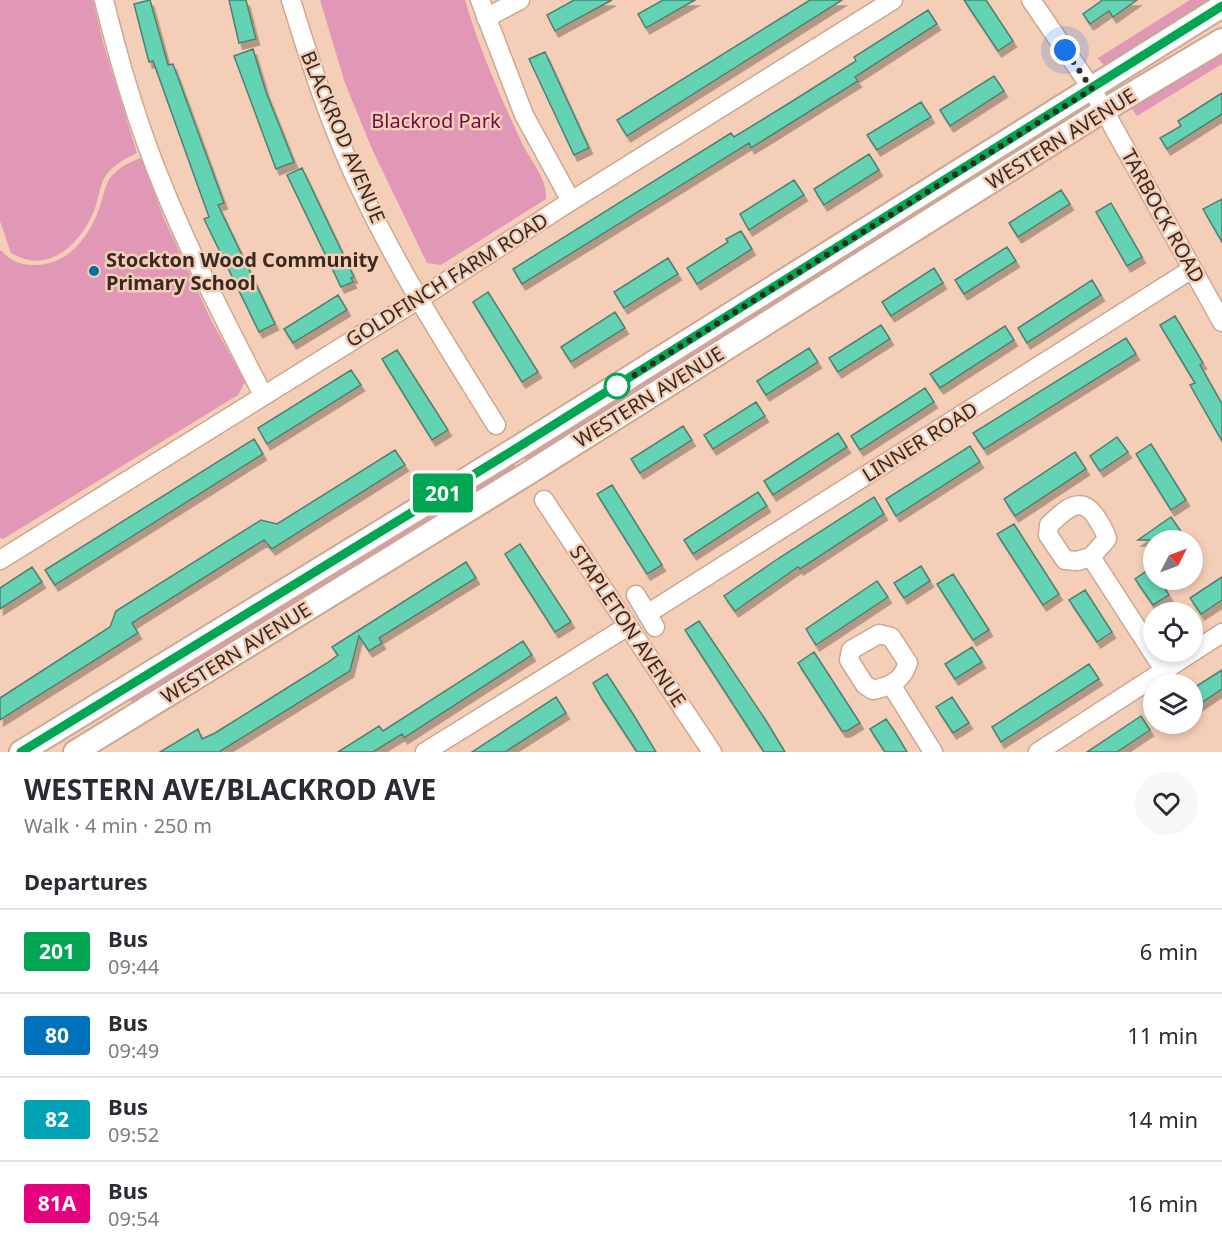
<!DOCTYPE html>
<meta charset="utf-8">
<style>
body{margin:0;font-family:"Noto Sans",sans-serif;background:#f7f7f7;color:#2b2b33;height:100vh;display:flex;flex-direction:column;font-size:22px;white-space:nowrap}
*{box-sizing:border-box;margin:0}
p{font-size:20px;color:#7c7c81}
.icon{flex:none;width:33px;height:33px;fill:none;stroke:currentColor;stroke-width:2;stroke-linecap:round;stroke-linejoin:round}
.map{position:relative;height:752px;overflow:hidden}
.panel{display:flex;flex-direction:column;background:#fff;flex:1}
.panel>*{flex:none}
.badge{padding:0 12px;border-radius:4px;font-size:21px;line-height:39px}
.needle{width:39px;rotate:48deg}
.buttons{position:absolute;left:1143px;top:530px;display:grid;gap:12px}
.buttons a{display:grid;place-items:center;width:60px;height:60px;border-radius:50%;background:#fff;box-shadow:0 3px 9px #0003;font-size:30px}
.you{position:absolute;width:30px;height:30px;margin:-15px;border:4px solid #fff;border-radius:50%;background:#1a73e8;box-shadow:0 0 0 9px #1a73e833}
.map>.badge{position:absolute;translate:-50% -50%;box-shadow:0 0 0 3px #fff}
h2{padding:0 24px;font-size:22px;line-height:54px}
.round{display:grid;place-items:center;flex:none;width:63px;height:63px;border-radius:32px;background:#f7f7f7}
.headline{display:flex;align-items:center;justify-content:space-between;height:102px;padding:0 24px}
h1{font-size:28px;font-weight:700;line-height:45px}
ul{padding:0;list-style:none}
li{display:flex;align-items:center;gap:18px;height:84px;padding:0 24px;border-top:2px solid #e1e1e2}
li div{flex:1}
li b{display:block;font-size:22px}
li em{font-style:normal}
li .badge{min-width:66px;font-weight:700;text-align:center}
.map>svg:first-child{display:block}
</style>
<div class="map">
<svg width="1222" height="752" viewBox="0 0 1222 752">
<defs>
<filter id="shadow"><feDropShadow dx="3.5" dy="6" stdDeviation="0" flood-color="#0004"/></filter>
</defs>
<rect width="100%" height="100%" fill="#f4ceb6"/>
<!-- green -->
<path fill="#e197b6" d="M0,0h93l11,46 33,107c-12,6 -25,12 -32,24 -6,10 -6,21 -10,31 -13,35 -46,68 -84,45l-11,-32z
M320,0h145c14,48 35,96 56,141 8,18 27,38 25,58l-105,66 -14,-2 -55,-114 -27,-66z
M1190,0h23l-108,67 -7,-9z
M1222,50v14l-85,52 -6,-9z
M1019,148l4,6 -496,308 -6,-9z
M141,158l24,63 46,99 34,62 -7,13 -235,144 -3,-1v-287h2c8,10 19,14 32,14 33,1 55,-28 65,-56 4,-11 5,-21 11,-31 8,-10 19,-16 31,-20z
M512,460l5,9 -383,237 -5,-8z"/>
<!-- building -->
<path fill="#63d3b4" stroke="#527f71" stroke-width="1.5" filter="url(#shadow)" d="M150,0l18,65 5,-1 51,139 -6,2 57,119 -16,8 -55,-113 5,-2 -56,-156 -4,1 -15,-58z
M229,0h17l10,39 -17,4z
M574,0h38l-57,31 -8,-16z
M663,0h32l-49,28 -8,-14z
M810,0h32l-215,136 -10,-16z
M964,0h22l27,41 -15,10z
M1101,0h36l-24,17 -4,-6 -19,13 -7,-10 18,-13z
M928,10l9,14 -82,53 3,4 -107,67 -2,-5 -227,141 -9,-15 218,-136 3,4 57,-35 65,-41 -2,-4z
M253,49l13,43 28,70 -18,7 -42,-113z
M545,52l44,96 -15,7 -45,-96z
M994,76l10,15 -54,35 -10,-16z
M1222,93v21l-55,35 -7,-11 21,-12 -3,-5z
M921,102l10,15 -54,33 -10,-15z
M869,154l10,16 -55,35 -10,-16z
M302,168l52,109 -3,1 2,4 -12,5 -54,-112z
M794,180l10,15 -55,35 -9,-16z
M1061,190l9,14 -52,33 -9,-14z
M1222,199v43l-19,-33z
M1111,203l31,54 -15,9 -31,-54z
M741,231l11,18 -55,35 -10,-16 41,-26 -2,-3z
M1007,247l9,14 -52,33 -9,-14z
M668,258l10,16 -54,34 -10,-16z
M934,268l9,15 -52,33 -9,-14z
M1092,280l9,15 -74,48 -9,-15z
M488,292l50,80 -16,10 -49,-80z
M338,295l9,15 -54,33 -9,-14z
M615,312l10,16 -54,34 -10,-15z
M1175,316l28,47 -3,2 22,39v37l-32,-56 5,-2 -35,-58z
M881,325l9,14 -52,33 -9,-14z
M1005,326l9,14 -74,48 -10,-14z
M1126,338l10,16 -152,95 -11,-16z
M809,348l9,14 -52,33 -9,-14z
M397,350l51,80 -16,10 -50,-81z
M351,370l10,15 -94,59 -9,-16z
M925,388l9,14 -74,48 -9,-14z
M756,402l9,14 -52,33 -9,-14z
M683,426l9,14 -52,33 -9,-14z
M838,433l9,14 -74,48 -9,-14z
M1117,437l11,15 -28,19 -10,-15z
M254,439l9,15 -208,131 -10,-15z
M1151,444l35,56 -15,10 -35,-56z
M970,446l10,16 -84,54 -10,-17z
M395,450l10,15 -133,84 -8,-9 -24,15 -108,68 6,10 -138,87v-22l110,-71 6,-16 145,-91 16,4z
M1075,452l11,17 -71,47 -11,-17z
M612,485l50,80 -15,9 -50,-80z
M758,492l9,14 -74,48 -9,-14z
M874,497l10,17 -84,55 -2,-2 -63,44 -11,-15 55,-38z
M1171,517l11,16 -11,7h-33z
M1014,524l45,70 -16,11 -46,-71z
M520,544l51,78 -16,10 -50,-78z
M466,562l10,16 -97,60 3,5 -13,8 -10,-15 -9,35 -13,8 -118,73h-59l38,-23 4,10 13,-6 112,-70 11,-8 -6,-8z
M921,566l9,15 -26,17 -10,-15z
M32,567l10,15 -42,27v-21z
M1151,568l3,11h5l10,16 -16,10 -18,-26z
M953,574l36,56 -16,10 -36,-56z
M1222,577v23l-21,14 -11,-16z
M877,581l11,16 -72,48 -10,-16z
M1085,590l27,42 -15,10 -28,-42z
M699,621l66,98 20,33h-21l-79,-122z
M523,641l9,14 -128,83 -2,-4 -29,18h-35l41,-26 4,5z
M972,647l10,15 -27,17 -10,-15z
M814,652l46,71 -13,8h-5l-44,-68z
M1089,664l10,15 -98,63 -9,-15z
M1222,670v19l-30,20v-20z
M607,674l26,40 23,38h-19l-36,-55 -8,-14z
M556,697l10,16 -61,39h-33z
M952,697l17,26 -16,10 -17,-26z
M1141,716l9,14 -33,22h-30z
M886,719l9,13 12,20h-22l-15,-23z"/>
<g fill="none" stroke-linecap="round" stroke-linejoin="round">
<defs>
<path id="minor" d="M104,0c12,49 26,98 43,145 31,86 74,168 116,250
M291,0c20,65 41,130 71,192 38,81 87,157 134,233
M480,0l44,115 47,86
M1031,0l61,89 130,233
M486,18l34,-18
M544,500l168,252
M1091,557l16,-18c-2,-9 -7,-15 -11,-22 -16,-24 -32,-6 -47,8l-1,10 17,25 12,1 14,-4 73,113
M0,560l419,-261 152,-98 322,-201
M636,595l19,32
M647,614l545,-345
M879,634l12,3 17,26c-6,18 -17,23 -35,27l-8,-5 -16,-25 2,-10z
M892,686l41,66
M425,752l203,-126
M1038,752l184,-119"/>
<path id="tertiary" d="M21,752l491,-301 710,-445
M75,752l452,-278 576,-363 119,-71"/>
</defs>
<!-- minor casing -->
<use href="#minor" stroke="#cca791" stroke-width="21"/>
<!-- tertiary casing -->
<use href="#tertiary" stroke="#cca791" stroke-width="26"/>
<!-- minor -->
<use href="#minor" stroke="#fff" stroke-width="18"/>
<!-- tertiary -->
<use href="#tertiary" stroke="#fff" stroke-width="22"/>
</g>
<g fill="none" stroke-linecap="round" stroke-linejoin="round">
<defs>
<path id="line" d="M21,752l491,-301 710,-445"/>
</defs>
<!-- line casing -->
<use href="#line" stroke="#fff" stroke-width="14"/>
<!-- line -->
<use href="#line" stroke="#00a651" stroke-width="9"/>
<!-- walk -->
<path stroke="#382921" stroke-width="6" stroke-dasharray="0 10.8" d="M617,386l-5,3 480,-300 -27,-39"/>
</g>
<!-- markers -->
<circle fill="#00729c" stroke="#f4ceb6" stroke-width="2" cx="94" cy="271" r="6"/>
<circle fill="#fff" stroke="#00a651" stroke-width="3" cx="617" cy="386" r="12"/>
<g text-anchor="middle" stroke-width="5" stroke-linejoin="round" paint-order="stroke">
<!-- park labels -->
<g font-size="20" fill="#720b46" stroke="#f4ceb6">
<text x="436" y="128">Blackrod Park</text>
</g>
<!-- street labels -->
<g font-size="20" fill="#382921" stroke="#f4ceb6">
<text transform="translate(343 137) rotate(67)" y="7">BLACKROD AVENUE</text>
<text transform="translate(1061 139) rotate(-32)" y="7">WESTERN AVENUE</text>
<text transform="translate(1163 216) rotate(61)" y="7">TARBOCK ROAD</text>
<text transform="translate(447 280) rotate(-32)" y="7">GOLDFINCH FARM ROAD</text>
<text transform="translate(649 397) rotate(-32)" y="7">WESTERN AVENUE</text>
<text transform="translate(920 442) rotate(-32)" y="7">LINNER ROAD</text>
<text transform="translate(628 626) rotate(56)" y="7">STAPLETON AVENUE</text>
<text transform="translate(236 653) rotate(-32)" y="7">WESTERN AVENUE</text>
</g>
<!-- poi labels -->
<g font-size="20" font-weight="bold" fill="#382921" stroke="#f4ceb6" text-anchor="start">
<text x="106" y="267">Stockton Wood Community<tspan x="106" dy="23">Primary School</tspan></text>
</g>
</g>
</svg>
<div class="buttons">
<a><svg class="needle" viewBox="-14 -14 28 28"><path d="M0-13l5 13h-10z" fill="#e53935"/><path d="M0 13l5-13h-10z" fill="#7c7c81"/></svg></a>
<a><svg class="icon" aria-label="locate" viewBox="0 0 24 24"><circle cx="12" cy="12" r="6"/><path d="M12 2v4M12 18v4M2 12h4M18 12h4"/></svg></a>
<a><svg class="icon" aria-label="layers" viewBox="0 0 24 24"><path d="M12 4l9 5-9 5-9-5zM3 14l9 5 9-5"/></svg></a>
</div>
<div class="you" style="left:1065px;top:50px"></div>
<b class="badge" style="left:443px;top:493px;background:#00a651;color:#fff">201</b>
</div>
<section class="panel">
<div class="headline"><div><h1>WESTERN AVE/BLACKROD AVE</h1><p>Walk · 4 min · 250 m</p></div><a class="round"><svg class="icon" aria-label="heart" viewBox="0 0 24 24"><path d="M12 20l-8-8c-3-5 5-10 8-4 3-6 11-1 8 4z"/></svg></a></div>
<h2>Departures</h2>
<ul>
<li><span class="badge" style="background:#00a651;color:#fff">201</span><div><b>Bus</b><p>09:44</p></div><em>6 min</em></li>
<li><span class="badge" style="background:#0072bc;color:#fff">80</span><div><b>Bus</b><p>09:49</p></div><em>11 min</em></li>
<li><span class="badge" style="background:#00a3b4;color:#fff">82</span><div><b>Bus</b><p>09:52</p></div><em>14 min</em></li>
<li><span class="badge" style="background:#e6007e;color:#fff">81A</span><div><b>Bus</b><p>09:54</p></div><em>16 min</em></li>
</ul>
</section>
